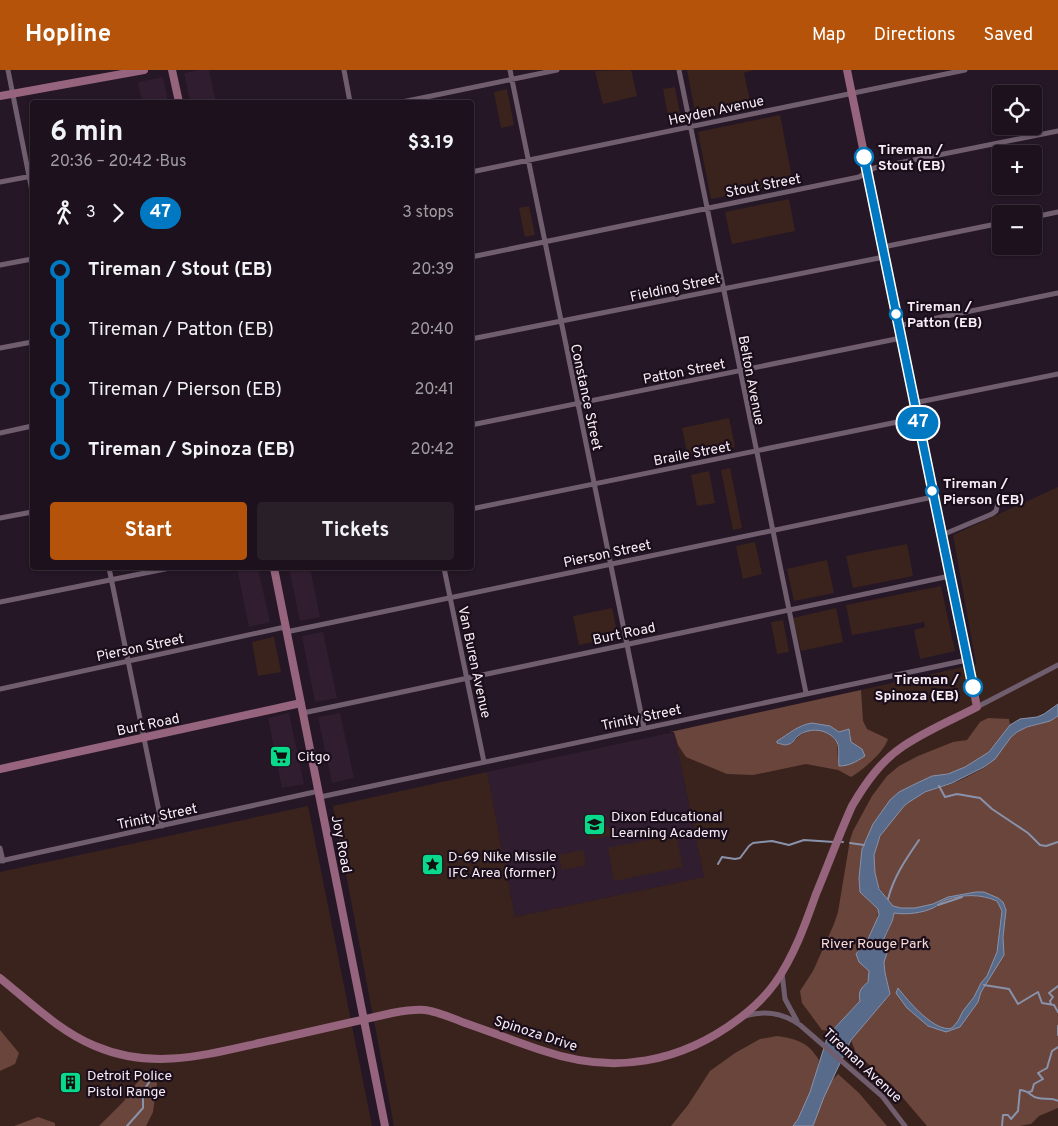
<!DOCTYPE html>
<meta charset="utf-8">
<style>
body{margin:0;font-family:Overpass,sans-serif;background:#291f29;color:#f1f3f6;height:100vh;display:flex;flex-direction:column;font-size:19px;white-space:nowrap}
*{box-sizing:border-box;margin:0}
p{font-size:16px;color:#a09da3}
.icon{flex:none;width:28px;height:28px;fill:none;stroke:currentColor;stroke-width:2;stroke-linecap:round;stroke-linejoin:round}
.map{position:relative;flex:1;overflow:hidden}
.sheet{position:absolute;left:30px;top:30px;width:444px;height:470px;display:flex;flex-direction:column;background:#1c111c;border-radius:5px;box-shadow:0 1px 4px #0004,0 0 0 1px #3a313b}
.sheet>*{flex:none}
.badge{padding:0 10px;border-radius:16px;font-size:18px;line-height:32px}
.tools{position:absolute;left:992px;top:15px;display:grid;gap:10px}
.tools a{display:grid;place-items:center;width:50px;height:50px;border-radius:5px;background:#1c111c;box-shadow:0 1px 4px #0004,0 0 0 1px #3a313b;font-size:25px}
.map>.badge{position:absolute;translate:-50% -50%;box-shadow:0 0 0 2px #fff}
.legs{display:flex;align-items:center;gap:8px;height:55px;padding:0 20px;font-size:16px}
.legs p{margin-inline-start:auto}
.headline{display:flex;align-items:center;justify-content:space-between;height:85px;padding:0 20px}
h1{font-size:28px;font-weight:700;line-height:38px}
.button{display:flex;gap:10px;margin-top:auto;padding:10px 20px}
.button a{flex:1;height:58px;border-radius:5px;background:#b45309;color:#fff;font-size:20px;font-weight:700;line-height:58px;text-align:center}
.button a+a{background:#291f29;color:#f1f3f6}
ul{padding:0 20px;list-style:none}
li{display:flex;align-items:center;gap:18px;height:60px;font-size:19px}
li i{display:grid;place-items:center;width:8px;height:100%;margin:0 6px;background:currentColor}
li i::after{content:'';width:12px;height:12px;margin:-6px;border:4px solid;border-radius:50%;background:#1c111c}
li p{margin-inline-start:auto}
li:first-child i{background:linear-gradient(#0000 50%,currentColor 0)}
li:last-child i{background:linear-gradient(currentColor 50%,#0000 0)}
header{display:flex;align-items:center;gap:30px;box-sizing:border-box;height:70px;padding:0 25px;background:#b45309;color:#fff}
header strong{font-size:24px}
nav{display:flex;gap:28px;margin-inline-start:auto;font-size:18px}
.map>svg:first-child{display:block}
</style>
<header>
<strong>Hopline</strong>
<nav><a>Map</a><a>Directions</a><a>Saved</a></nav>
</header>
<div class="map">
<svg width="1058" height="1056" viewBox="0 0 1058 1056">
<rect width="100%" height="100%" fill="#251725"/>
<!-- built -->
<path fill="#311d30" d="M199,0h10l7,32h-26l-6,-29z
M163,7l5,25h-26l-4,-20z
M237,498h21l12,54 -21,5z
M289,498h21l10,49 -20,4z
M323,562l14,66 -22,4 -13,-66z
M289,643l15,71 -22,4 -14,-70z
M340,643l14,65 -22,5 -14,-66z
M674,662l30,145 -189,40 -28,-145z"/>
<!-- green -->
<path fill="#3a231d" d="M631,0l6,26 -34,8 -8,-33z
M687,0h67l-10,3 7,33 -55,11z
M675,17l6,32 -12,2 -6,-32z
M507,19l7,36 -13,3 -7,-36z
M780,45l13,68 -82,16 -13,-67z
M789,129l6,32 -63,13 -7,-32z
M529,136l6,29 -10,2 -6,-29z
M729,348l6,29 -47,10 -6,-29z
M730,398l12,60 -9,2 -12,-60z
M709,401l6,32 -18,3 -6,-31z
M1058,417v639h-664l-61,-320 154,-34 28,145 189,-40 -30,-145 302,-68 -23,-129z
M755,472l7,32 -19,5 -7,-33z
M907,474l6,32 -60,12 -7,-32z
M827,490l7,33 -40,8 -7,-32z
M941,516l14,65 -35,8 -6,-29 11,-3 -1,-5 -72,13 -6,-30z
M612,538l6,29 -39,8 -6,-29z
M836,538l7,34 -42,9 -8,-33z
M783,550l6,32 -12,2 -6,-32z
M274,567l7,35 -23,4 -6,-34z
M308,736l64,320h-372v-254z
M608,756l1,2h3l1,7 -23,5 -2,-10z
M676,764l7,33 -69,14 -6,-33z
M583,780l3,15 -24,5 -3,-15z"/>
<!-- forest -->
<path fill="#6a453b" fill-rule="evenodd" d="M861,620l2,31 4,8 21,10c-4,13 -25,31 -37,38l-13,-7 -32,-6 -53,11 -26,-1 -41,-17 -8,-12 -4,-13h-4zM811,653l19,3 9,6 12,3 -1,7 12,7 -24,11 -1,-18c-3,-3 -6,-7 -9,-9 -13,-9 -28,0 -36,11l-15,-3c12,-7 21,-16 34,-18z
M1058,646v392l-19,8 -8,8 -11,2h-93l-35,-41 -36,-32 -5,-13 39,-46 -5,-21 -1,-11 4,-12 -4,-11c2,-6 6,-11 8,-17 6,-14 -6,-23 -12,-33 -6,-9 -7,-24 -6,-34 2,-11 6,-19 12,-27 5,-7 11,-15 17,-21 13,-13 31,-18 48,-23 11,-4 21,-10 31,-15 15,-9 20,-26 34,-36 13,-9 28,-8 42,-17z
M988,648l21,1 1,6 -21,27 -24,15 -17,7 -16,2 -17,8 -16,8 -9,8 -17,24 -11,25 -3,29 1,14 18,17c1,16 -10,30 -21,42l8,16 4,4c1,9 -2,12 -8,18l-1,12 -29,30 -9,-1 -20,-27 -2,-12 13,-20 21,-47 4,-12 12,-72 3,-9 19,-35 15,-20 12,-10 19,-10 35,-14 14,-2 13,-18z
M0,960l19,23 -4,11 -15,7z
M777,966c20,3 31,6 42,24 -4,22 -12,47 -26,66h-122l17,-21 22,-34 25,-18 25,-14z
M838,1004l21,19 28,33h-74c6,-17 11,-39 25,-52z
M142,1008h14l1,5 -4,29 -7,14h-47l25,-25 11,-16z
M38,1047l17,6v3h-41z"/>
<!-- water -->
<path fill="#596b8a" stroke="#8992ab" d="M1058,634v12l-8,5 -23,6 -10,5 -6,5 -16,22 -11,8 -32,16 -27,9 -16,10 -5,4 -24,30 -6,19 1,18 4,16 14,17 8,2h14l18,-4 15,-7 28,-5h8l14,6 5,4 3,8 -3,27 1,18 -23,37 -3,10 -18,25 -14,5 -18,-6 -21,-18 -11,-15 2,-5c10,13 37,45 54,40l6,-7 5,-10 11,-14 7,-14 6,-7 10,-24 5,-41 -5,-10c-16,-7 -34,-7 -51,-1 -5,1 -8,6 -13,8 -11,5 -26,7 -39,5 -1,10 -7,17 -10,26l4,11 -4,12 1,11 5,21 -39,46 -27,57 -11,29h-20l5,-7 12,-27 18,-57 32,-34c-2,-10 1,-13 8,-19l1,-11 -10,-9 -3,-8 12,-15 11,-24 -1,-6 -18,-17 -1,-14 3,-29 11,-25 17,-24 9,-8 16,-8 17,-8 16,-2 17,-7 24,-15 21,-27 10,-6 17,-2 7,-3z
M812,653l18,3 9,6 10,-3 2,13 11,7 3,7c-9,6 -16,10 -26,10 -1,-7 1,-18 -2,-24 -9,-14 -28,-15 -39,-6 -4,3 -4,7 -9,8 -4,2 -7,0 -12,-1v-2c12,-7 21,-16 35,-18z"/>
<g fill="none" stroke-linecap="round" stroke-linejoin="round">
<!-- stream -->
<path stroke="#8992ab" stroke-width="2" d="M939,716l6,11 12,-3 23,4 12,11 36,24 12,12 6,1 12,-4
M842,772h1
M850,773l14,2
M718,794l4,-7 13,2 5,-1 9,-12 4,-3 19,-2 17,4 15,-5 30,2
M888,829c6,-23 18,-40 31,-59
M938,835l24,-8
M984,915l25,4 9,15 20,-12 4,11 12,2 4,7
M1051,934l-1,-3 3,-4 -4,-4 9,-7
M1058,956v9
M1029,1022l3,-1 2,-7 9,-5 -5,-6 9,-5 5,-17 6,-4
M127,1056l16,-18v-17l7,-10
M1002,1056l1,-11h5l3,4 7,-8 2,-21c11,1 10,7 18,8 7,2 13,-1 20,3"/>
<!-- street -->
<path stroke="#705e6f" stroke-width="5" d="M8,0l24,121
M344,0l6,32
M510,0l134,658
M679,0l127,623
M402,32l155,-32
M471,102l494,-102
M0,112l32,-6
M1034,147l24,-5
M883,177l118,-24
M471,187l388,-80 15,-9 184,-37
M0,195l32,-6
M898,256l160,-33
M471,269l413,-82
M0,278l32,-6
M914,333l144,-29
M471,355l430,-87
M0,363l32,-7
M471,439l446,-91
M0,448l32,-6
M942,465l50,-21 4,-3 3,-12
M109,498l53,258
M444,498l40,194
M0,532l170,-34
M286,562l647,-135
M0,619l285,-62
M977,637l81,-42
M303,643l647,-137
M320,727l647,-137
M0,778l3,13
M0,791l319,-70
M782,903l3,26 12,22
M745,946c20,-6 38,-3 55,9l82,71 23,30"/>
<!-- secondary -->
<path stroke="#96647c" stroke-width="8" d="M172,0l7,32
M0,26l144,-26
M274,498l111,558
M0,699l301,-66
M0,908c30,24 59,53 95,68 61,26 117,7 178,-6 40,-9 79,-18 119,-27 11,-2 22,-4 33,-3 14,2 27,8 40,13 26,9 52,19 79,28 70,24 137,12 196,-33 13,-10 25,-21 35,-35 19,-27 30,-58 41,-89 12,-29 23,-59 36,-88 13,-22 28,-44 50,-59 23,-16 50,-27 75,-40l-130,-637"/>
</g>
<g fill="none" stroke-linecap="round" stroke-linejoin="round">
<defs>
<path id="line-1" d="M864,87l109,530"/>
</defs>
<!-- line-1 casing -->
<use href="#line-1" stroke="#fff" stroke-width="11"/>
<!-- line-1 -->
<use href="#line-1" stroke="#0079c2" stroke-width="8"/>
</g>
<!-- icons -->
<defs>
<symbol id="supermarket-square" viewBox="-11 -11 22 22"><rect x="-9" y="-9" width="18" height="18" rx="4" fill="#09d98b" stroke="#1b0e1b"/><path d="M-6-5.5h2.5l.6 2H6L4.5 2H-2.5L-4.4-4H-6ZM-1.5 3.2a1.3 1.3 0 1 0 .1 0ZM3 3.2a1.3 1.3 0 1 0 .1 0Z" fill="#111"/></symbol>
<symbol id="school-square" viewBox="-11 -11 22 22"><rect x="-9" y="-9" width="18" height="18" rx="4" fill="#09d98b" stroke="#1b0e1b"/><path d="M0-5L7-2L0 1L-7-2ZM-4 1L0 2.5L4 1V4Q0 6-4 4Z" fill="#111"/></symbol>
<symbol id="sight-square" viewBox="-11 -11 22 22"><rect x="-9" y="-9" width="18" height="18" rx="4" fill="#09d98b" stroke="#1b0e1b"/><path d="M0-6L1.8-2.2L6-1.7L2.9 1.2L3.7 5.4L0 3.3L-3.7 5.4L-2.9 1.2L-6-1.7L-1.8-2.2Z" fill="#111"/></symbol>
<symbol id="building-square" viewBox="-11 -11 22 22"><rect x="-9" y="-9" width="18" height="18" rx="4" fill="#09d98b" stroke="#1b0e1b"/><path d="M-4-6H4V6H1V3H-1V6H-4ZM-2.5-4.3h1.7v1.8h-1.7ZM.8-4.3h1.7v1.8H.8ZM-2.5-1h1.7V.8h-1.7ZM.8-1h1.7V.8H.8Z" fill="#111"/></symbol>
</defs>
<g fill-rule="evenodd">
<use href="#supermarket-square" x="268" y="674" width="25" height="25"/>
<use href="#school-square" x="582" y="742" width="25" height="25"/>
<use href="#sight-square" x="420" y="782" width="25" height="25"/>
<use href="#building-square" x="58" y="1000" width="25" height="25"/>
</g>
<!-- markers -->
<g fill="#fff" stroke="#0079c2" stroke-width="2.5">
<circle cx="864" cy="87" r="9"/>
<circle cx="896" cy="244" r="6"/>
<circle cx="932" cy="421" r="6"/>
<circle cx="973" cy="617" r="9"/>
</g>
<g text-anchor="middle" stroke-width="4.5" stroke-linejoin="round" paint-order="stroke">
<!-- street labels -->
<g font-size="14" fill="#f8edf7" stroke="#1b0e1b">
<text transform="translate(716 40) rotate(-12)" y="5">Heyden Avenue</text>
<text transform="translate(763 115) rotate(-11)" y="5">Stout Street</text>
<text transform="translate(675 217) rotate(-12)" y="5">Fielding Street</text>
<text transform="translate(684 301) rotate(-11)" y="5">Patton Street</text>
<text transform="translate(752 310) rotate(79)" y="5">Belton Avenue</text>
<text transform="translate(587 327) rotate(78)" y="5">Constance Street</text>
<text transform="translate(692 383) rotate(-11)" y="5">Braile Street</text>
<text transform="translate(607 483) rotate(-12)" y="5">Pierson Street</text>
<text transform="translate(624 563) rotate(-12)" y="5">Burt Road</text>
<text transform="translate(140 577) rotate(-12)" y="5">Pierson Street</text>
<text transform="translate(475 592) rotate(78)" y="5">Van Buren Avenue</text>
<text transform="translate(641 647) rotate(-12)" y="5">Trinity Street</text>
<text transform="translate(148 654) rotate(-12)" y="5">Burt Road</text>
<text transform="translate(157 746) rotate(-12)" y="5">Trinity Street</text>
<text transform="translate(342 774) rotate(79)" y="5">Joy Road</text>
<text transform="translate(536 963) rotate(18)" y="5">Spinoza Drive</text>
<text transform="translate(863 995) rotate(43)" y="5">Tireman Avenue</text>
</g>
<!-- stop labels -->
<g font-size="14" font-weight="bold" fill="#f8edf7" stroke="#1b0e1b" text-anchor="start">
<text x="878" y="84">Tireman /<tspan x="878" dy="16">Stout (EB)</tspan></text>
<text x="907" y="241">Tireman /<tspan x="907" dy="16">Patton (EB)</tspan></text>
<text x="943" y="418">Tireman /<tspan x="943" dy="16">Pierson (EB)</tspan></text>
<text x="959" y="614" text-anchor="end">Tireman /<tspan x="959" dy="16">Spinoza (EB)</tspan></text>
</g>
<!-- poi labels -->
<g font-size="14" fill="#f8edf7" stroke="#1b0e1b" text-anchor="start">
<text x="297" y="691">Citgo</text>
<text x="611" y="751">Dixon Educational<tspan x="611" dy="16">Learning Academy</tspan></text>
<text x="448" y="791">D-69 Nike Missile<tspan x="448" dy="16">IFC Area (former)</tspan></text>
<text x="87" y="1010">Detroit Police<tspan x="87" dy="16">Pistol Range</tspan></text>
</g>
<!-- park labels -->
<g font-size="14" fill="#f8dbd4" stroke="#1b0e1b">
<text x="875" y="878">River Rouge Park</text>
</g>
</g>
</svg>
<div class="tools">
<a><svg class="icon" aria-label="locate" viewBox="0 0 24 24"><circle cx="12" cy="12" r="6"/><path d="M12 2v4M12 18v4M2 12h4M18 12h4"/></svg></a>
<a>+</a>
<a>−</a>
</div>
<b class="badge" style="left:918px;top:353px;background:#0079c2;color:#fff">47</b>
<section class="sheet">
<div class="headline"><div><h1>6 min</h1><p>20:36 – 20:42 · Bus</p></div><b>$3.19</b></div>
<div class="legs"><svg class="icon" aria-label="walk" viewBox="0 0 24 24"><circle cx="13" cy="4" r="2"/><path d="M13 8l-2 6 4 7M11 14l-3 7M7 12l3-4h3l4 4"/></svg>3<svg class="icon" aria-label="forward" viewBox="0 0 24 24"><path d="M9 5l7 7-7 7"/></svg><b class="badge" style="background:#0079c2;color:#fff">47</b><p>3 stops</p></div>
<ul>
<li><i style="color:#0079c2"></i><b>Tireman / Stout (EB)</b><p>20:39</p></li>
<li><i style="color:#0079c2"></i><span>Tireman / Patton (EB)</span><p>20:40</p></li>
<li><i style="color:#0079c2"></i><span>Tireman / Pierson (EB)</span><p>20:41</p></li>
<li><i style="color:#0079c2"></i><b>Tireman / Spinoza (EB)</b><p>20:42</p></li>
</ul>
<div class="button"><a>Start</a><a>Tickets</a></div>
</section>
</div>
